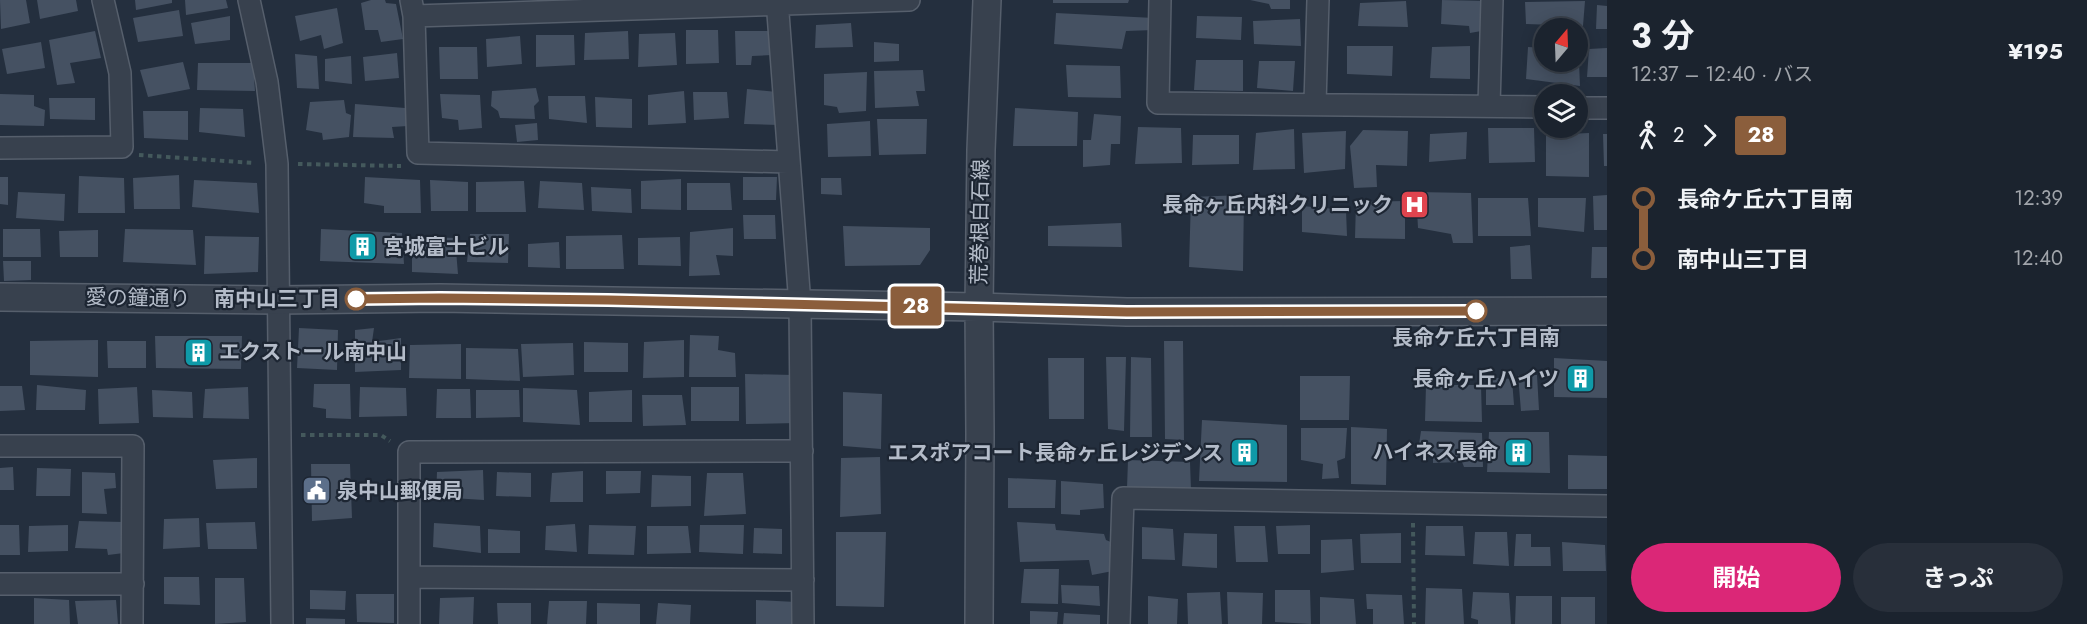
<!DOCTYPE html>
<html lang="ja">
<meta charset="utf-8">
<style>
body{margin:0;font-family:Jost,"Noto Sans JP",sans-serif;background:#282f3a;color:#f1f3f6;height:100vh;display:flex;flex-direction:column;font-size:22px;white-space:nowrap}
*{box-sizing:border-box;margin:0}
p{font-size:20px;color:#a0a4aa}
.icon{flex:none;width:33px;height:33px;fill:none;stroke:currentColor;stroke-width:2;stroke-linecap:round;stroke-linejoin:round}
.map{position:relative;flex:1;overflow:hidden}
.side{display:flex;flex-direction:column;background:#1b232e;width:480px}
.side>*{flex:none}
.badge{padding:0 12px;border-radius:4px;font-size:21px;line-height:39px}
.needle{width:39px;rotate:19deg}
.buttons{position:absolute;left:1534px;top:18px;display:grid;gap:12px}
.buttons a{display:grid;place-items:center;width:54px;height:54px;border-radius:50%;background:#1b232e;box-shadow:0 3px 15px #0003,0 0 0 2px #39404a;font-size:30px}
.map>.badge{position:absolute;translate:-50% -50%;box-shadow:0 0 0 3px #fff}
.legs{display:flex;align-items:center;gap:9px;height:66px;padding:0 24px;font-size:20px}
.legs p{margin-inline-start:auto}
.summary{display:flex;align-items:center;justify-content:space-between;height:102px;padding:0 24px}
h1{font-size:33px;font-weight:700;line-height:45px}
.action{display:flex;gap:12px;margin-top:auto;padding:12px 24px}
.action a{flex:1;height:69px;border-radius:36px;background:#db2777;color:#fff;font-size:24px;font-weight:700;line-height:69px;text-align:center}
.action a+a{background:#282f3a;color:#f1f3f6}
ul{padding:0 24px;list-style:none}
li{display:flex;align-items:center;gap:21px;height:60px;font-size:22px}
li i{display:grid;place-items:center;width:9px;height:100%;margin:0 8px;background:currentColor}
li i::after{content:'';width:15px;height:15px;margin:-8px;border:4px solid;border-radius:50%;background:#1b232e}
li p{margin-inline-start:auto}
li:first-child i{background:linear-gradient(#0000 50%,currentColor 0)}
li:last-child i{background:linear-gradient(currentColor 50%,#0000 0)}
main{display:flex;flex:1;min-height:0}
.map>svg:first-child{display:block}
</style>
<main>
<div class="map">
<svg width="1607" height="624" viewBox="0 0 1607 624">
<rect width="100%" height="100%" fill="#242f3e"/>
<!-- building -->
<path fill="#455162" d="M0,0h26l4,23 -29,6z
M37,0h39l2,11 -38,8z
M135,0h37v3l-36,7z
M185,0h41l2,8 -42,7z
M371,0h14l1,3 10,1 7,35 -22,3 -3,-12h-13l-4,-27z
M1053,0h76l-1,3h-75z
M1250,0h40v9h-19l-2,-5z
M1442,0l46,1 -1,29 -17,3 -1,-7 -28,-2z
M1406,1l2,26 -50,-1 2,-23z
M1585,1l-2,25 -57,-2 -1,-22z
M1597,5l10,1v23h-11z
M337,8l6,35 -19,6 -3,-14 -21,6 -5,-25z
M179,10l4,26 -45,6 -5,-24z
M1056,13l98,5v12l-28,1 -4,18 -68,-5z
M230,16v24l-35,4 -4,-21z
M1197,16l45,1 -1,23 -45,-2z
M1300,19l1,27 -47,-2 -1,-23z
M851,23l2,24 -38,1 1,-23z
M686,30h32l1,33 -33,1z
M95,31l6,27 -31,5 5,20 -18,2 -8,-45z
M628,31l1,28 -45,1 1,-27z
M735,31h38l-1,24 -20,1 -1,9h-15z
M675,33l2,32 -39,2 1,-33z
M536,35h38l1,30 -39,2z
M520,36l2,28 -35,3 -1,-28z
M41,42l4,26 -38,6 -5,-25z
M874,42l25,2v17l-25,1z
M1347,46h46l-1,30 -45,-2z
M1470,46v33l-40,-1 2,-31z
M439,47h38l1,32h-38z
M1528,47l17,1v14h34l1,24 -54,-7z
M1607,48v29h-20l2,-28z
M397,53l2,25 -34,3 -2,-24z
M295,54l22,2 2,33 -22,-1z
M351,56l1,28 -27,-3v-22z
M1196,60h47v31l-49,-1z
M1259,61h36l-2,30 -36,-3z
M183,62l7,27 -42,8 -8,-27z
M198,63h55l2,28 -58,-1z
M1066,65l54,1 1,32 -53,-1z
M923,70l2,21h-9l3,15 -44,2 -1,-37z
M867,72l-1,39 -27,2 -2,-6 -13,-2v-31z
M536,88l3,13 -5,5 1,13 -35,-1 -2,-7 -7,-5 1,-15z
M747,89l30,3 2,33 -35,-1z
M684,91l2,32 -38,2v-30z
M693,92h34l2,26 -35,2z
M0,94l34,1v11l11,4 -1,16 -44,-1z
M440,94l40,1 2,33 -23,2 -1,-10 -16,-2z
M548,96h37l2,27 -38,-4z
M595,97l37,2v29l-36,-1z
M49,98h46v22l-45,-1z
M344,100l2,13 5,2 -2,22 -26,3 -1,-7 -16,-3 4,-28z
M355,104l50,4 3,18 -16,1 2,11 -41,-1z
M200,108l43,1 2,28 -46,-5z
M1015,108l63,4 -1,34h-64z
M143,111h45v29l-44,-2z
M1094,114l27,2 -1,28h-9l-1,21 -27,2v-27h8z
M877,119h50l-1,35 -47,1z
M870,121l1,35 -43,1 -1,-33z
M537,123l1,17 -21,2 -2,-17z
M1138,127l43,1 1,35 -47,1z
M1488,128h46l1,34 -46,1z
M1294,129l1,40 -42,1 3,-37z
M1363,130l45,1 -1,35 -31,-1 1,22 -23,1 -4,-42z
M1346,131l-1,38 -41,4 -2,-40z
M1467,132l-1,27 -37,3 1,-28z
M1589,133v44l-43,-1v-41z
M1603,134h4v32h-3z
M1193,135h46v29l-47,1z
M179,175l1,34h-46l-1,-31z
M79,176l45,2 1,35h-47z
M0,177h8v28l-8,-1z
M365,177l55,3 1,33h-37v-7l-20,-3z
M743,177h34l-1,23h-33z
M821,178h20l1,17 -21,-1z
M681,179v31l-40,-1v-28z
M194,180l63,3 2,30 -67,-6z
M430,180l38,2v29h-37z
M524,181l2,31h-50v-30z
M540,181l42,2 2,27 -46,-2z
M687,183h43l2,27h-45z
M591,187l40,2 1,24 -40,-2z
M18,192l47,2 -1,27 -48,-3z
M1416,192l55,1 2,50h-20l-2,-9 -33,-6z
M1244,195l-1,76 -54,-4 2,-70z
M1607,195v35h-13l-1,-34z
M1478,198h50l3,38h-53z
M1538,198h48l-2,34 -46,-5z
M1405,201v38l-50,-1 1,-36z
M1302,206l44,4 1,26 -45,-4z
M743,215h32l1,24h-32z
M1121,223l1,24 -74,-1v-20z
M843,226l87,2v22l-10,15 -75,1z
M733,228v28l-17,-1 4,20 -31,1 1,-44z
M3,229h37l1,28h-38z
M125,229l68,1 3,35 -73,-3z
M321,229l81,4 2,31 -84,-3z
M98,230v27h-38l-1,-26z
M470,234h39l-1,29 -41,-1z
M622,235l2,34h-58v-33z
M205,236l54,1 -1,35 -54,2z
M430,237l25,1 3,36 -46,-2v-20z
M680,237l1,29 -43,-1v-27z
M559,242l1,26 -32,-1v-23z
M1530,245l2,34h-21l-1,-32z
M1592,247h15v31h-16z
M3,261h28v19l-27,1z
M299,328l39,2 -1,40 -40,-2z
M374,328l-2,14 29,-4v32l-46,2v-42z
M690,335l29,1 -1,14 17,3 1,24h-47z
M155,336h87l-1,33 -85,-1z
M98,340v37l-68,-2v-34z
M684,340v37l-41,1 1,-36z
M107,341h39v27h-38z
M1164,341h19l1,99 -19,-1z
M584,342l44,1v29h-44z
M573,343l1,32 -51,2 -2,-33z
M461,344v35l-52,-1 1,-33z
M466,348l52,1 2,32 -54,-2z
M1106,357h20l-2,74 -16,-2z
M1131,357l20,1 1,79h-22z
M1048,358h36v61h-35z
M1554,358l53,3v37l-53,-1z
M745,374l48,1 4,48 -51,1z
M1518,375h19l2,35 -18,1z
M1300,376h50l-1,44h-49z
M1486,377l26,2 2,26h-28z
M314,384h36l1,35 -25,-1v-9l-13,-2z
M37,385l49,5 -1,20h-49z
M1426,385h55l1,37 -57,-1z
M0,386h22l3,24 -25,1z
M137,387l2,36 -40,1 -1,-35z
M248,387l1,32 -46,-1 2,-29z
M360,387l46,1 1,28 -48,1z
M691,387h48v34h-48z
M523,388l54,2 3,35 -57,-3z
M437,389h33l1,29h-35z
M152,390l40,2 1,26 -40,-1z
M476,390h43l1,27 -44,1z
M632,390v32h-43v-30z
M843,392l39,2 -1,55 -38,-3z
M642,395h40l4,30 -43,1z
M1202,420l85,5v57l-88,-1z
M1351,427l36,2 -1,56 -35,-1z
M1301,428h46l-2,30 -8,3 2,17 -17,1 1,-15 -22,-4z
M1421,431l61,2 1,34h-19l-2,-5 -29,1v-11l-15,-1z
M1489,432h60l1,41 -63,-1z
M1568,455l39,1v33h-39z
M880,457l1,57 -41,3 1,-59z
M257,458v30l-41,1 -3,-29z
M1128,460l62,2 1,28 -64,-2z
M311,464h39l2,54 -40,3z
M13,467l1,23h-14v-22z
M37,468l34,1 -1,27h-34z
M483,470l1,30 -48,-3 1,-25z
M583,471v31h-33l2,-29z
M606,471h35l-1,22 -34,1z
M82,472l33,1 1,15 -12,1 3,25 -25,-1z
M497,472l34,1v24l-35,-1z
M707,473h36l3,41 -42,2z
M652,475l39,1v30l-40,1z
M1008,478l48,2 -1,28h-47z
M1061,481l42,3 1,24 -24,2v5l-19,-1z
M199,518l1,29 -37,2 1,-30z
M79,521l45,1v31l-16,2 -1,-6 -32,-1z
M255,522l2,27h-49l-2,-26z
M1017,522l38,2 1,6 48,4 2,6 7,3v28l-21,4 -3,-15 -69,2z
M434,523l46,3 1,27 -48,-6z
M575,524l2,28 -32,-2 1,-24z
M0,525h19l1,30h-20z
M68,525v26l-40,1 1,-26z
M589,525l47,1 -2,29 -46,-1z
M700,525h44l-1,29 -44,-2z
M1310,525v29h-32l-2,-28z
M647,526h41l3,27 -44,1z
M1234,526h31l3,36h-32z
M1426,526h37l2,30 -40,-1z
M1142,527l31,2 2,31 -33,-1z
M754,528l28,1v25l-29,-1z
M488,529l32,2v22h-32z
M836,532h50l-2,75 -48,-1z
M1475,532h32l2,34 -36,-2z
M1184,533l33,1v34l-35,-2z
M1401,533v30h-40l-1,-29z
M1516,534h15v13h19l1,19h-37z
M1352,539l2,31 -33,3v-33z
M1562,542l43,3 1,26h-43z
M1024,569h35l-1,35 -37,-1z
M164,577h35l1,28 -36,-1z
M215,578h29l2,44 -31,2z
M1061,585l38,1 1,20 -38,-3z
M1426,588l36,1 2,35h-39z
M310,590l36,1 -1,19 -35,-1z
M1275,590h35l1,34 -36,-2z
M1220,592l2,32h-34l-1,-31z
M1227,592l36,1 -1,31h-34z
M1473,592l36,1 2,31h-33v-4l-7,-2z
M356,594h38v29l-37,-1z
M1366,594l36,1 2,29h-31v-15h-6z
M1148,596l30,3 -1,25h-29z
M1516,596h36v28h-37z
M474,597l-1,27h-34l1,-26z
M1320,597l34,2 2,25h-36z
M1561,597h34v27h-34z
M34,598l35,2 1,24h-36z
M116,600l2,24h-40l-3,-23z
M756,600l40,2v22h-40z
M549,601h38l-1,23h-39z
M497,603h34v21h-33z
M597,603l43,1v20h-43z
M658,603l33,2 -1,19h-34z
M1030,611l28,1 -1,12h-27z
M1064,613l36,2v9h-37z
M306,618l39,1v5h-39z"/>
<g fill="none" stroke-linecap="round" stroke-linejoin="round">
<defs>
<path id="minor" d="M249,0l18,82 10,82 5,460
M411,0l3,16 4,137 370,9
M777,0l23,305 3,319
M1160,0l-2,103 387,4
M414,16l495,-16
M1315,104l3,-104
M1489,106l3,-106
M1578,108h29
M0,148l122,-1 -2,-74 -17,-73
M0,446h133l-1,178
M409,577l394,3
M0,584h133
M409,624v-172l393,-1
M1119,624l4,-126 484,8"/>
<path id="tertiary" d="M0,297l279,3 161,-2 539,9 148,5 480,-1
M979,624l1,-190 -1,-127 2,-157 6,-150"/>
</defs>
<!-- minor casing -->
<use href="#minor" stroke="#565f6c" stroke-width="24"/>
<!-- tertiary casing -->
<use href="#tertiary" stroke="#565f6c" stroke-width="30"/>
<!-- path -->
<path stroke="#44595c" stroke-width="4" stroke-dasharray="4.5 4.5" stroke-linecap="butt" d="M139,155l115,8
M298,164l103,2
M301,435h80l9,6
M1413,523l1,101"/>
<!-- minor -->
<use href="#minor" stroke="#38414e" stroke-width="21"/>
<!-- tertiary -->
<use href="#tertiary" stroke="#38414e" stroke-width="27"/>
</g>
<g fill="none" stroke-linecap="round" stroke-linejoin="round">
<defs>
<path id="line-1" d="M356,299l84,-1 168,2 519,12 349,-1"/>
</defs>
<!-- line-1 casing -->
<use href="#line-1" stroke="#fff" stroke-width="14"/>
<!-- line-1 -->
<use href="#line-1" stroke="#8b5e3c" stroke-width="9"/>
</g>
<!-- icons -->
<defs>
<symbol id="hospital-square" viewBox="-11 -11 22 22"><rect x="-9" y="-9" width="18" height="18" rx="4" fill="#e0444e" stroke="#1d2633"/><path d="M-5-5h3v3.5h4V-5h3V5h-3V1.5h-4V5h-3Z" fill="#fff"/></symbol>
<symbol id="building-square" viewBox="-11 -11 22 22"><rect x="-9" y="-9" width="18" height="18" rx="4" fill="#0f9aa8" stroke="#1d2633"/><path d="M-4-6H4V6H1V3H-1V6H-4ZM-2.5-4.3h1.7v1.8h-1.7ZM.8-4.3h1.7v1.8H.8ZM-2.5-1h1.7V.8h-1.7ZM.8-1h1.7V.8H.8Z" fill="#fff"/></symbol>
<symbol id="civic-square" viewBox="-11 -11 22 22"><rect x="-9" y="-9" width="18" height="18" rx="4" fill="#5c6f8a" stroke="#1d2633"/><path d="M-.6-6.5H3V-4.5H.6V-3L4-1V1h2V6H-6V1h2V-1L-.6-3ZM-1.2 2.5V6h2.4V2.5Z" fill="#fff"/></symbol>
</defs>
<g fill-rule="evenodd">
<use href="#hospital-square" x="1398" y="188" width="33" height="33"/>
<use href="#building-square" x="346" y="230" width="33" height="33"/>
<use href="#building-square" x="182" y="336" width="33" height="33"/>
<use href="#building-square" x="1564" y="362" width="33" height="33"/>
<use href="#building-square" x="1502" y="436" width="33" height="33"/>
<use href="#building-square" x="1228" y="436" width="33" height="33"/>
<use href="#civic-square" x="300" y="474" width="33" height="33"/>
</g>
<!-- markers -->
<g fill="#fff" stroke="#8b5e3c" stroke-width="3">
<circle cx="356" cy="299" r="10"/>
<circle cx="1476" cy="311" r="10"/>
</g>
<g text-anchor="middle" stroke-width="4.5" stroke-linejoin="round" paint-order="stroke">
<!-- poi labels -->
<g font-size="21" font-weight="bold" fill="#b4bcc9" stroke="#1d2633" text-anchor="end">
<text x="1393" y="212">長命ヶ丘内科クリニック</text>
<text x="383" y="254" text-anchor="start">宮城富士ビル</text>
<text x="219" y="359" text-anchor="start">エクストール南中山</text>
<text x="1559" y="386">長命ヶ丘ハイツ</text>
<text x="1498" y="459">ハイネス長命</text>
<text x="1223" y="460">エスポアコート長命ヶ丘レジデンス</text>
<text x="337" y="498" text-anchor="start">泉中山郵便局</text>
</g>
<!-- street labels -->
<g font-size="21" fill="#b4bcc9" stroke="#1d2633">
<text transform="translate(980 222) rotate(-89)" y="7">荒巻根白石線</text>
<text transform="translate(138 298) rotate(1)" y="7">愛の鐘通り</text>
</g>
<!-- stop labels -->
<g font-size="21" font-weight="bold" fill="#b4bcc9" stroke="#1d2633" text-anchor="end">
<text x="340" y="306">南中山三丁目</text>
<text x="1476" y="345" text-anchor="middle">長命ケ丘六丁目南</text>
</g>
</g>
</svg>
<div class="buttons">
<a><svg class="needle" viewBox="-14 -14 28 28"><path d="M0-13l5 13h-10z" fill="#e53935"/><path d="M0 13l5-13h-10z" fill="#a0a4aa"/></svg></a>
<a><svg class="icon" aria-label="layers" viewBox="0 0 24 24"><path d="M12 4l9 5-9 5-9-5zM3 14l9 5 9-5"/></svg></a>
</div>
<b class="badge" style="left:916px;top:306px;background:#8b5e3c;color:#fff">28</b>
</div>
<section class="side">
<div class="summary"><div><h1>3 分</h1><p>12:37 – 12:40 · バス</p></div><b>¥195</b></div>
<div class="legs"><svg class="icon" aria-label="walk" viewBox="0 0 24 24"><circle cx="13" cy="4" r="2"/><path d="M13 8l-2 6 4 7M11 14l-3 7M7 12l3-4h3l4 4"/></svg>2<svg class="icon" aria-label="forward" viewBox="0 0 24 24"><path d="M9 5l7 7-7 7"/></svg><b class="badge" style="background:#8b5e3c;color:#fff">28</b></div>
<ul>
<li><i style="color:#8b5e3c"></i><b>長命ケ丘六丁目南</b><p>12:39</p></li>
<li><i style="color:#8b5e3c"></i><b>南中山三丁目</b><p>12:40</p></li>
</ul>
<div class="action"><a>開始</a><a>きっぷ</a></div>
</section>
</main>
